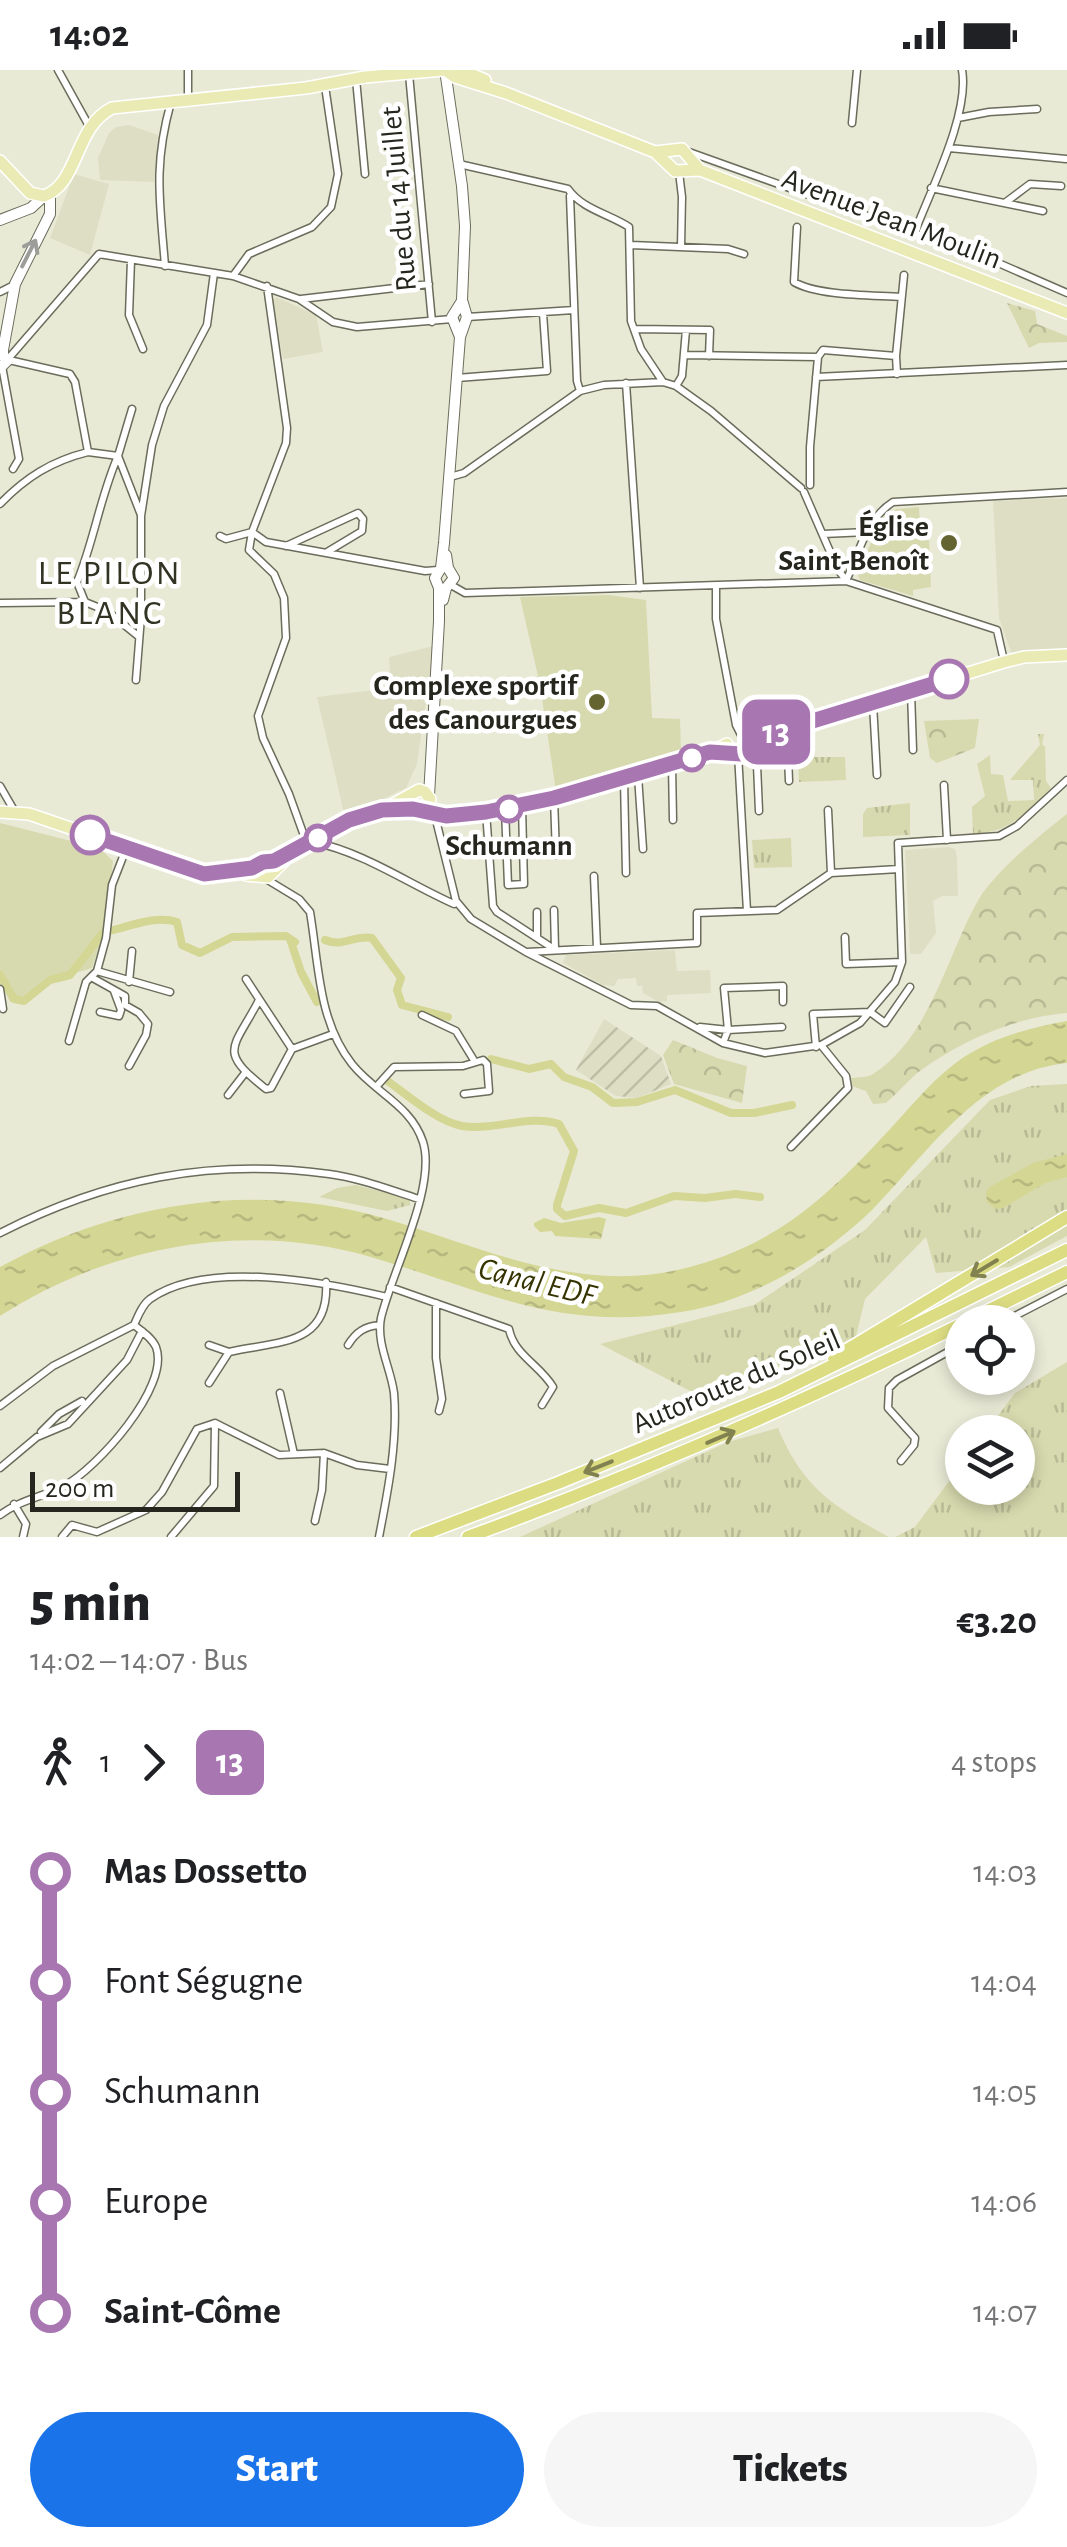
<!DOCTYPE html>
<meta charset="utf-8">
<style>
body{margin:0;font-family:"Alegreya Sans",sans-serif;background:#f6f6f6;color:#202124;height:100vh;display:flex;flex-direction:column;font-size:38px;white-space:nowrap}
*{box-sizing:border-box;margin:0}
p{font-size:32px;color:#757577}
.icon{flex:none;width:55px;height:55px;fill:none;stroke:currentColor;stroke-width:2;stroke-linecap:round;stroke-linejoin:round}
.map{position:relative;height:1467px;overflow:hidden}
.details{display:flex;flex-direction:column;background:#fff;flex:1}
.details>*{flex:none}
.badge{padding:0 20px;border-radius:15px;font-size:35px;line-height:65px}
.fabs{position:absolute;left:945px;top:1235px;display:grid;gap:20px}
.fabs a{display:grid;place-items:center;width:90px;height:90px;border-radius:50%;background:#fff;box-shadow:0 5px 15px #0003;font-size:50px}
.scale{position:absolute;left:30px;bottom:25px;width:210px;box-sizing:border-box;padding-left:10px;border:5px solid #26261f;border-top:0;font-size:28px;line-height:35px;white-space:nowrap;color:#26261f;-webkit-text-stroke:8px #fff;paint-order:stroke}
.map>.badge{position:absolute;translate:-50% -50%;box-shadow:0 0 0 5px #fff}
.legs{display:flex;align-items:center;gap:15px;height:110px;padding:0 30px;font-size:32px}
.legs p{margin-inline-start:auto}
.overview{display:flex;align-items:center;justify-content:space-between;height:170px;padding:0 30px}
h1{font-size:55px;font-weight:800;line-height:75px}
.primary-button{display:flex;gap:20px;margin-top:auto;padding:20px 30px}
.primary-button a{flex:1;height:115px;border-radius:60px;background:#1a73e8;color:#fff;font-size:40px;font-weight:800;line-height:115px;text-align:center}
.primary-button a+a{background:#f6f6f6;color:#202124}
ul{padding:0 30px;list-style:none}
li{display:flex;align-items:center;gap:35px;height:110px;font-size:38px}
li i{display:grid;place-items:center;width:15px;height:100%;margin:0 12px;background:currentColor}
li i::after{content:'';width:25px;height:25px;margin:-12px;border:8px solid;border-radius:50%;background:#fff}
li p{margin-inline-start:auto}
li:first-child i{background:linear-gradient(#0000 50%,currentColor 0)}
li:last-child i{background:linear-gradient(currentColor 50%,#0000 0)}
.status{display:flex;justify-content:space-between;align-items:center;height:70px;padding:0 50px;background:#fff;direction:ltr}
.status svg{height:28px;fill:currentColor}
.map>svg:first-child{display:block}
</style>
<div class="status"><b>14:02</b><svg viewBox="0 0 49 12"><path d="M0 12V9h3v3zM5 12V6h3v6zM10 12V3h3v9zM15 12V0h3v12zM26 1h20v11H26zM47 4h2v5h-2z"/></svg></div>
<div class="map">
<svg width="1067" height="1467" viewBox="0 0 1067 1467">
<defs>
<pattern id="industrial-furrows" width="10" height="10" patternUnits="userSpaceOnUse" patternTransform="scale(2.5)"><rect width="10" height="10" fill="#dddec3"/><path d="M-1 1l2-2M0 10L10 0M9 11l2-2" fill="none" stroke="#bebea7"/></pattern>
<pattern id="grass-tufts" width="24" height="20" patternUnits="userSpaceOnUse" patternTransform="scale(2.5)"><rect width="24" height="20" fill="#d7d9ae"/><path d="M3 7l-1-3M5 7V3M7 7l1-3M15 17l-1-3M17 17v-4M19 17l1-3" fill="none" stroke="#b8ba95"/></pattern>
<pattern id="park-crowns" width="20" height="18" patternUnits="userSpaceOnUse" patternTransform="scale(2.5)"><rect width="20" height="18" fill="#d7d9ae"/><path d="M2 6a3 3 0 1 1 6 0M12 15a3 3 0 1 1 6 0" fill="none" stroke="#b8ba95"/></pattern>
<pattern id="water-ripples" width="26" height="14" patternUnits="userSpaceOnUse" patternTransform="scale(2.5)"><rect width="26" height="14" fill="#d4d694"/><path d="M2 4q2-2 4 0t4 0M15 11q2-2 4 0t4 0" fill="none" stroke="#b6b87f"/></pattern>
</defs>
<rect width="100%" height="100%" fill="#e9ead6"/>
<!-- built -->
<path fill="#dddec3" d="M129,55l29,10 -4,47 -54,-2 -2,-22 11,-25 7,-6z
M74,104l35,10 -19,71 -40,-17z
M276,227l40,18 7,37 -40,7 -11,-58z
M1067,428v155l-56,-1 -12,-34 -6,-117z
M434,576l-17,118 -11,24 -61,29 -28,-120 74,-9 -2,-31z
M949,777l6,2 2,9 1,38h-16l-9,5 3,32 -15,21h-11l-5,-104z
M675,880l2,21 33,-1 1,23 -44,2v6l-8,1 -16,-9 -1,-7h-5l-1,-8 -18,1 -4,7 -11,-1 -40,-22 3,-8z"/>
<!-- industrial -->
<path fill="url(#industrial-furrows)" d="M604,949l57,37 10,28 -34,14 -21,-2 -40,-26z"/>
<!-- grass -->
<path fill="url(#grass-tufts)" d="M1038,664h6l-2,11 3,1 1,35 5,7c-26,25 -39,44 -78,46l-1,-27 13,-11 -8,-32 13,-9 1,19 12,1 5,26 26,-1 -1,-20h-23l30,-35z
M798,687h47l1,23 -47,2z
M910,733v32l-47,2v-23l4,-6z
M791,768l1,29 -38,1 -2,-28z
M1067,1014v152l-58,31 -73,6 -10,-36 -61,62 -9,37 -139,69 -117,-61 154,-39 111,-75 125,-130 41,-14z
M356,1115l54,14v6l-23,6 -68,-14 18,-9z
M1067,1292v175h-172l20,-10 47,-63v24h56v-56h-32l29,-39z
M778,1358c25,60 56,79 111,109h-369l208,-95z"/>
<!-- park -->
<path fill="url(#park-crowns)" d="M1007,233l28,8 2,13 30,12v6l-28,1 -10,5z
M979,649l-4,29 -38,15 -7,-5 -6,-37z
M1067,744v199c-51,4 -105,27 -147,58 -12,9 -22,22 -34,32l-13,1 -7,-13 -14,-5 -1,-8c6,-1 16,0 22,-4 55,-35 73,-114 102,-168 16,-32 64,-70 92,-92z
M673,970l44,18 30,8 -5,37 -68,-19 -11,-29z"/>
<!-- garden -->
<path fill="#d7d9ae" d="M919,437l2,33h8l2,47 -18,3v6l-53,-16 -3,-7 26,-56 14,-8z
M609,525l37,5 6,118 28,1 1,33 -125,39 -16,-106 -20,-88z
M0,753l99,25 14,13 -7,65 -14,42 -17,5 -11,8 -9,-1c-14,11 -27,23 -45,22l-10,-23z"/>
<!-- water -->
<path fill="url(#water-ripples)" d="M1067,951v42c-88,9 -138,89 -195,147 -52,50 -120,91 -191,102 -123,20 -198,-22 -310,-55 -126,-37 -262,-11 -371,59v-49c118,-65 256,-87 387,-48 96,29 192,75 295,50 93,-22 145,-72 209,-141 22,-24 43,-50 70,-69 32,-22 68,-31 106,-38z
M1067,1084v23l-22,6 -42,25 -7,1 -9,-7 -1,-10 4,-5 43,-24z
M599,1147l7,2 -5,20 -46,-3 -3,-5 -12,1 -6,-6v-3l10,-5 17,5z"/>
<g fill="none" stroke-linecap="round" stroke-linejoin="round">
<!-- canal -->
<path stroke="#d4d694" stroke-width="8" d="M109,861c22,-5 47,-16 68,-9l5,23 18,8 32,-16 54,-1 9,6
M325,870c18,8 30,-6 47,-2l29,40 -4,12 5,15 46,12
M291,872l10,30 16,30
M0,905l14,24 10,2 26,-21 20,-5 32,-41
M491,989l38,10 22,-5 13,13 28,10 21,16 24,-1 38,-12 56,23h23l38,-8
M386,1010c22,15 50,41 76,46 32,5 67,-12 97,-2l15,27 -17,54v4l8,7 34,-8 27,5 48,-17 31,2 30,-4 25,3"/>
<defs>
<path id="street" d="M58,0l31,56
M409,4l23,248
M356,9l9,95
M188,28v-28
M958,48l31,-6 48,-3
M852,53l5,-53
M949,78l117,11
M689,82l307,110 71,31
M459,94l109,25c14,20 41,25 61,38l2,94 10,28 22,33
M679,102l3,25 -1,50
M931,118l112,23
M570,126l7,185 3,10
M1006,132l24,-18 31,2
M797,157l-3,55c24,14 78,13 107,15
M914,164c16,-43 56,-120 48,-164
M631,175l97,4 16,5
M131,190l-2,55 14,34
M165,196c-5,-64 -12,-100 6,-164
M233,206l16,-22 63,-27 19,-20 7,-33 -13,-88
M267,216l20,142 -1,15 -34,89 -3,18 25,24 10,24 2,40 -28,78 5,22 26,56 18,50
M0,222l14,-7
M301,229l128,-15
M467,247l107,-7
M635,259l75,1 -1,26
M686,285l132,2 5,-7 73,6
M8,289l91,-105 134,22 66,23 34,23 24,5 95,-8
M9,290l61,14 5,8 13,70 30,4c-18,41 -24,85 -41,126l8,20 22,9 31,25
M2,296l17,93 -6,10
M897,304l-1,-18 8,-81
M816,307l251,-12
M457,308l90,-7 -4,-58
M626,313l14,205
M676,316l6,-10 4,-46
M132,339l-14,47 23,59
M450,407l14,-4 116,-82 24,-6 59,-3 13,4 35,25 90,77
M810,415v-38l8,-90
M804,422l34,78 8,10
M0,434c26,-27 52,-43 88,-52
M823,464l44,-2
M220,466l6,3 26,-7 14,10 159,29 13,-1
M286,476l72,-33 5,6 -1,12 -35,21
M846,511c13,-28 20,-62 47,-79l174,-10
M451,515l14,8 381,-12 151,49 7,31
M716,516v33l20,106 5,10
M0,533l85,-1
M136,610l5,-63v-101l11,-71 12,-39 43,-81 7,-52
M911,622l2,58
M873,634l4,71
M787,660l2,51
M756,672l3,69
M738,684l9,157
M672,695l1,55
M638,706l5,73
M624,710l2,93
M944,715l3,55
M0,716l15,26
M554,728l2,57
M505,739l3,76 16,-1 -2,-77
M828,740l3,63
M486,742l7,94 4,6 57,37
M435,746l21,85 15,18 55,33 105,53 26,1 66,37 42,10 56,-8 39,-22 35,-41 7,-20 -4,-119 101,-7 18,-10 50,-46
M314,772c51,11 93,41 140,62
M831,803l68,-4
M594,806l3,72
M266,809l33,20 11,13c9,53 8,109 42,152 23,29 59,41 71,78 14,45 -31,129 -42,176 -5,25 10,51 13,75 4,47 -6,98 -15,144
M554,840l1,39
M537,866v-24
M845,867l1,27 56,-2
M527,882l170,-9v-30l80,-3 54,-37
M97,901l73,21
M91,907l34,19v9l14,8 9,11 -2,11 -17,31
M246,909l46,70
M129,912l3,-31
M0,919l3,20
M259,930c-26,50 -42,50 7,89l5,-1 21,-39 41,-15
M100,942l19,4 2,-6 -7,-19
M422,945l34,16 19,31
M700,957l28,3 54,-3
M69,971l17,-59 11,-11 9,-33 6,-53 14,-36
M723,973l5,-13 -4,-42 59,-2v16
M816,977l-3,-33 57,-2 15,11 25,-36
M376,1017l18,-20 69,-1 20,-6 4,4 2,27 -25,3
M228,1025l17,-22
M791,1077l57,-59 -2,-12 -25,-31
M0,1163c106,-54 210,-75 329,-59 31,4 61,16 90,25
M390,1217l119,42c5,26 31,36 44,58l-11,18
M436,1233v55l6,41 -3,12
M1003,1252l64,-33
M134,1255c4,-9 8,-20 16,-26 56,-40 175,-17 237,-2
M209,1275l20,7
M348,1275c8,-13 17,-19 32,-20
M209,1313l20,-31c49,-11 101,-6 97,-70
M280,1323l14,61
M0,1336l53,-40 81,-41
M41,1362l18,-18 23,-13
M901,1391l13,-16 1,-7 -27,-30 1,-20 8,-8 65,-36
M0,1398l37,-31 31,-13 59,-64 15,-29
M14,1434l12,20 -3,13
M0,1445c20,-15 42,-18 64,-29 32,-17 107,-99 92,-139 -4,-9 -14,-16 -22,-22
M315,1451l7,-31 2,-37
M62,1467l10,-12 25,7 49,-22 16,-18 35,-63 18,-6 64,32 45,-2 33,12 33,4
M171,1467l43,-51 1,-63"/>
<path id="secondary" d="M0,150l31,-12 13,-12
M460,267l-8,-20 10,-16
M0,298l8,-8 -5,-4v-6l12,-66 35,-70v-20
M443,530l3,-12 8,-10 -6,-10 -2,-13
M429,726l10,-175v-33l-4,-10 6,-10 3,-25 16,-206 7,-20 -5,-17 3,-74 -3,-40 -17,-116"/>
<path id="primary" d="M445,0l10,7 51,16 149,59 20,19 25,-1 367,143
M461,0l24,10
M655,82l27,-3 17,20
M0,91l30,32 14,3c35,-12 30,-69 68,-88l194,-20 59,-11 78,-7
M744,668l43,-9 217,-67 20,-5 43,-2
M715,682l26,2 19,-15
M390,736l29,-16 6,2 5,7 -1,6 -7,6
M0,742l29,2 179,61
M204,804l54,-7 91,-47 32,-9 32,-2 33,7 76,-10 116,-32 72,-22 17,-8
M246,805l22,2 16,-16"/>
<path id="highway" d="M965,1252l102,-50
M834,1288l233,-141
M416,1467l142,-54 221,-91 288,-142
M468,1467c169,-62 333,-134 494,-213"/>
</defs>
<!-- street casing -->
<use href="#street" stroke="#6b6c5b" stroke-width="9"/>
<!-- secondary casing -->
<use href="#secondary" stroke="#6b6c5b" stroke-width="12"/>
<!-- primary casing -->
<use href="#primary" stroke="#fff" stroke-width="14"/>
<!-- highway casing -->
<use href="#highway" stroke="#fff" stroke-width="15"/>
<!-- street -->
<use href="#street" stroke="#fff" stroke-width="6"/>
<!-- secondary -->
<use href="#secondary" stroke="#fff" stroke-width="10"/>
<!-- primary -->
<use href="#primary" stroke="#eaebb4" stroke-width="11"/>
<!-- highway -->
<use href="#highway" stroke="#dcdd82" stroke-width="12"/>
</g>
<!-- one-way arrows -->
<defs><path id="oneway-shaft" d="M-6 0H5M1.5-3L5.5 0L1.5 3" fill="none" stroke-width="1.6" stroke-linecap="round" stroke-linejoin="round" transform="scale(2.5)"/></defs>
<use stroke="#9d9d9a" href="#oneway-shaft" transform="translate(29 183) rotate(-63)"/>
<g stroke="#818250">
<use href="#oneway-shaft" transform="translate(984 1198) rotate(149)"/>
<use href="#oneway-shaft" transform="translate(721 1367) rotate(-23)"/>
<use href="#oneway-shaft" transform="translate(598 1397) rotate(158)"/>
</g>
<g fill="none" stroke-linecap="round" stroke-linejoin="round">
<defs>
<path id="line-1" d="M90,765l114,39 48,-6 11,-6 11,-1 75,-41 33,-10 31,-1 33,7 40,-4 68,-14 156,-46 31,2 26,-19 182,-56"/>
</defs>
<!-- line-1 casing -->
<use href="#line-1" stroke="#fff" stroke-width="22"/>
<!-- line-1 -->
<use href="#line-1" stroke="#a877b2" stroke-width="15"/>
</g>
<!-- markers -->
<g fill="#646431" stroke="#fff" stroke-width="4">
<circle cx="949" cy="473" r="10"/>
<circle cx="597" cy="632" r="10"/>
</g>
<g fill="#fff" stroke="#a877b2" stroke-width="5">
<circle cx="949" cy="609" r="18"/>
<circle cx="692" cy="688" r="12"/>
<circle cx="509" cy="739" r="12"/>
<circle cx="90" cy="765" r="18"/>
<circle cx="318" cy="768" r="12"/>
</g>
<g text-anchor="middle" stroke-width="9" stroke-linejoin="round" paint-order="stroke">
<!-- street labels -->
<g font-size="30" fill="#26261f" stroke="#fff">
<text transform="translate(398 129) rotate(-95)" y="10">Rue du 14 Juillet</text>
<text transform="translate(892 148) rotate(21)" y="10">Avenue Jean Moulin</text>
<text transform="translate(736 1311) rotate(-23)" y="10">Autoroute du Soleil</text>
</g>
<!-- poi labels -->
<g font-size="30" font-weight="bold" fill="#26261f" stroke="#fff" text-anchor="end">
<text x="929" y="466">Église<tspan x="929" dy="34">Saint-Benoît</tspan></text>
<text x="577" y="625">Complexe sportif<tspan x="577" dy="34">des Canourgues</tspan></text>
</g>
<!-- stop labels -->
<g font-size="30" font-weight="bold" fill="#26261f" stroke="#fff">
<text x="509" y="785">Schumann</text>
</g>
<!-- water labels -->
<g font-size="32" font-style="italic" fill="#353400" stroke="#fff">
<text transform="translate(537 1211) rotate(14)" y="11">Canal EDF</text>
</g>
<!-- quarter labels -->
<g font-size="35" letter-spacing="2.5" fill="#323323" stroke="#fff">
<text x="110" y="514">LE PILON<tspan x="110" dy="40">BLANC</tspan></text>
</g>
</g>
</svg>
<div class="fabs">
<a><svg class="icon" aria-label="locate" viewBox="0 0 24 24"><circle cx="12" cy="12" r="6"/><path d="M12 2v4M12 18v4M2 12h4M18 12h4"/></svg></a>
<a><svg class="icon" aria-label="layers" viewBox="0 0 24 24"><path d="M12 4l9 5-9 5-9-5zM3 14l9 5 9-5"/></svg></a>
</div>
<div class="scale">200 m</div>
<b class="badge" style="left:776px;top:662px;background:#a877b2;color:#fff">13</b>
</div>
<section class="details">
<div class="overview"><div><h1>5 min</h1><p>14:02 – 14:07 · Bus</p></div><b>€3.20</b></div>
<div class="legs"><svg class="icon" aria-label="walk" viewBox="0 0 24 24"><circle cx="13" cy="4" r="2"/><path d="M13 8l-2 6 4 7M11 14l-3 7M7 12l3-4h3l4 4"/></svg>1<svg class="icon" aria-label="forward" viewBox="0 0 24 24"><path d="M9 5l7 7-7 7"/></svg><b class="badge" style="background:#a877b2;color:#fff">13</b><p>4 stops</p></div>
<ul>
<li><i style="color:#a877b2"></i><b>Mas Dossetto</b><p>14:03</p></li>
<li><i style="color:#a877b2"></i><span>Font Ségugne</span><p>14:04</p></li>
<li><i style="color:#a877b2"></i><span>Schumann</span><p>14:05</p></li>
<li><i style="color:#a877b2"></i><span>Europe</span><p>14:06</p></li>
<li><i style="color:#a877b2"></i><b>Saint-Côme</b><p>14:07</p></li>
</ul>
<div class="primary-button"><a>Start</a><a>Tickets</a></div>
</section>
